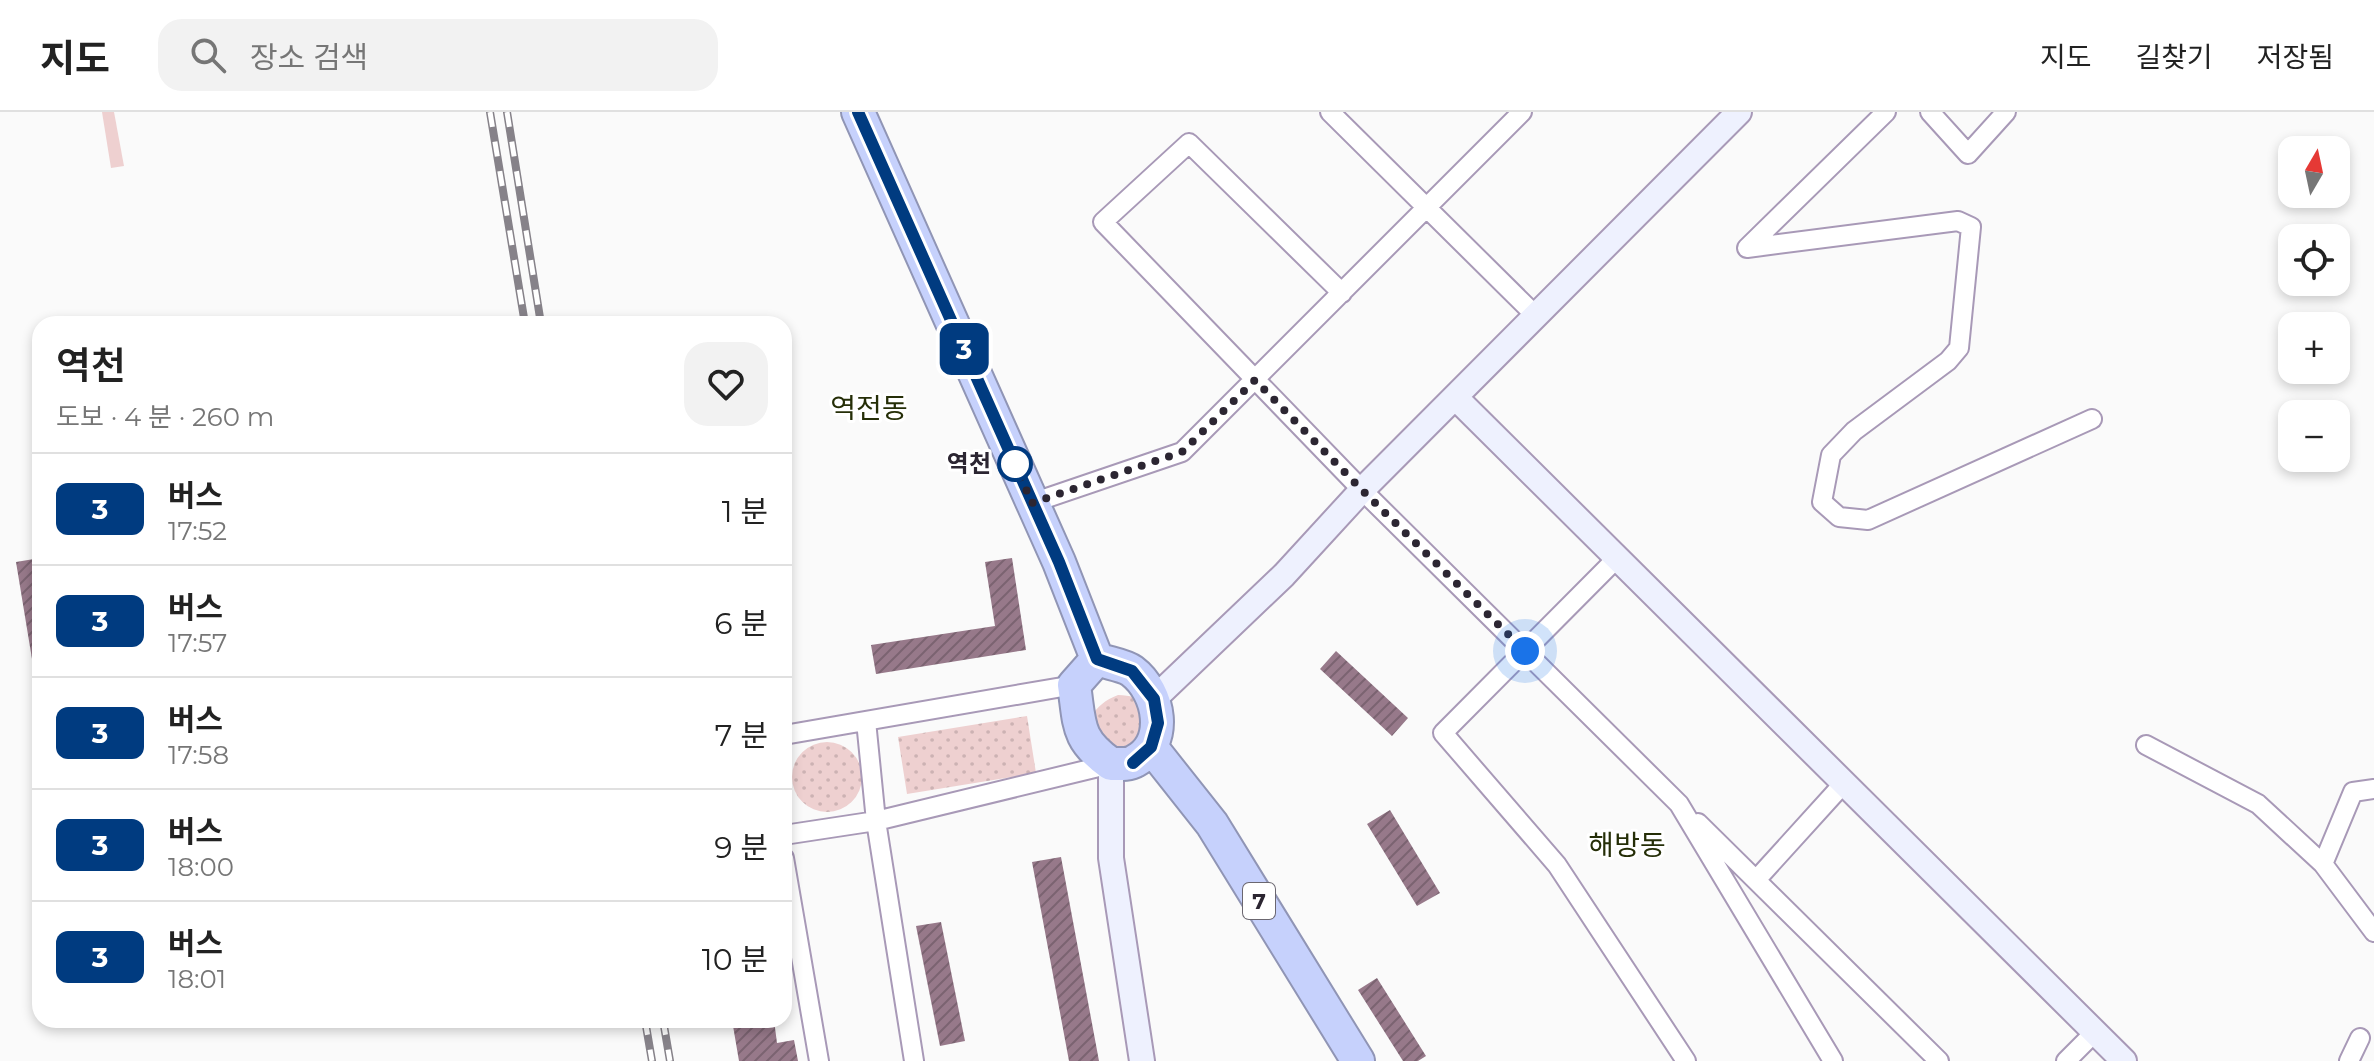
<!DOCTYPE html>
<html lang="ko">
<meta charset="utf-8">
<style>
body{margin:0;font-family:Montserrat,"Noto Sans KR",sans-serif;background:#f2f2f2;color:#222;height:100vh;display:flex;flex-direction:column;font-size:30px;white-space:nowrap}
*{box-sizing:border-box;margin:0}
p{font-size:26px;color:#767676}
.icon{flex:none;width:44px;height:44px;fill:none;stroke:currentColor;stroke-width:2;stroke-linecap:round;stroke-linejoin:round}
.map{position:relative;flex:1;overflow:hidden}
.sheet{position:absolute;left:32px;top:204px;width:760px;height:712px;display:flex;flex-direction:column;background:#fff;border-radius:24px;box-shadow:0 4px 12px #0003}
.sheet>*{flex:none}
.badge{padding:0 16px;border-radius:12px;font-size:28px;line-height:52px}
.needle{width:52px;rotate:9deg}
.tools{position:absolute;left:2278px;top:24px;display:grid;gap:16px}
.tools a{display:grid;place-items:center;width:72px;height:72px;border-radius:16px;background:#fff;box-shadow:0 4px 12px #0003;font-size:40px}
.you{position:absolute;width:40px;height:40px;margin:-20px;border:6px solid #fff;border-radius:50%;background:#1a73e8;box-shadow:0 0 0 12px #1a73e833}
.map>.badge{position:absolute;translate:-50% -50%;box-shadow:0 0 0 4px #fff}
.round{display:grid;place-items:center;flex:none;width:84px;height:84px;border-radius:24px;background:#f2f2f2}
.summary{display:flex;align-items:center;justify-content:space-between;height:136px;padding:0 24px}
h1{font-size:38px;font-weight:600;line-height:60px}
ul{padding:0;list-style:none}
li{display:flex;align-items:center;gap:24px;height:112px;padding:0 24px;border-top:2px solid #e0e0e0}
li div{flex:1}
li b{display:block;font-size:30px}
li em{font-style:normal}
li .badge{min-width:88px;font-weight:700;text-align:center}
header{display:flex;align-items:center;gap:48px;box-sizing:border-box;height:112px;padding:0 40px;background:#fff;border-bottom:2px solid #e0e0e0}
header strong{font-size:38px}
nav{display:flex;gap:44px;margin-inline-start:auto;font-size:28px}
.search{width:560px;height:72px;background:#f2f2f2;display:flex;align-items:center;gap:20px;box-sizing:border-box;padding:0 28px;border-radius:24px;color:#767676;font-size:30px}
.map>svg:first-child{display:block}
</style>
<header>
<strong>지도</strong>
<div class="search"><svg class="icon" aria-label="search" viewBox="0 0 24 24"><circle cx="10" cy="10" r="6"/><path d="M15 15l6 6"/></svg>장소 검색</div>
<nav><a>지도</a><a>길찾기</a><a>저장됨</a></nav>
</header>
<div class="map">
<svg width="2374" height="949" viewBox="0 0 2374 949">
<defs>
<pattern id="grass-dots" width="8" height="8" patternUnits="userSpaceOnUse" patternTransform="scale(2)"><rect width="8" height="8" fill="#eed0d0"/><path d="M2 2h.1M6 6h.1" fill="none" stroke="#ccb2b3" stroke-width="1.8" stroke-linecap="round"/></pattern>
<pattern id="building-hatch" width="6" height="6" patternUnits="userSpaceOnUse" patternTransform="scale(2)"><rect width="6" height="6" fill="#97798a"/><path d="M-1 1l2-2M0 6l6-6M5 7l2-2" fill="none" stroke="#7b6371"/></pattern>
</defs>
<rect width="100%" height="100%" fill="#fafafa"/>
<!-- grass -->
<path fill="url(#grass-dots)" d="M1118,583c26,1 28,9 41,29l-46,41 -23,-47c8,-12 15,-18 28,-23z
M1027,604l9,57 -129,21 -9,-57z
M792 665a35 35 0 1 1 70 0a35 35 0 1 1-70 0Z"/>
<!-- garden -->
<path fill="#eed0d0" d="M102,0h12l10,54 -13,2z"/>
<!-- building -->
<path fill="url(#building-hatch)" d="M40,446v100l-8,1 -16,-97z
M1012,446l14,92 -150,24 -5,-29 124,-19 -10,-64z
M1336,539l72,67 -16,18 -72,-67z
M1390,698l50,83 -23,13 -50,-82z
M1061,745l38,204h-30l-37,-199z
M941,810l24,119 -25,5 -24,-120z
M1377,866l49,78 -8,5h-15l-45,-71z
M732,908h42l3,23 17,-3 4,21h-59z"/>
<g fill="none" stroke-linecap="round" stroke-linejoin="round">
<defs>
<path id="street" d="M1330,0l206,204
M1886,0l-139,136 211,-27 13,6 -12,121 -11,13 -94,70 -23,24 -9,47 17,15 29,3 224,-101
M1930,0l38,42 38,-42
M1342,181l-153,-150 -86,79 259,268 317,314 154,257
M1032,391l150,-51 340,-340
M1617,446l-174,175 114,132 129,196
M866,609l10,100 38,240
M784,623l290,-50
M2146,633l112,59 65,60 51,68
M1698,711l241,238
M784,723l92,-14 235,-57
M784,746l35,203
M2323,752l30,-72 21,-3
M1756,768l88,-97
M2066,949l29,-29
M2349,949l11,-23"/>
<path id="secondary" d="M1455,285l669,664
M1154,587l130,-124 78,-85 377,-378
M1111,652v94l31,203"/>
<path id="highway" d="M858,0l201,450 38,97
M1097,547c10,4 27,6 35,12 28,21 37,72 3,90 -6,4 -17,3 -24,3 -35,-25 -31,-39 -37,-79z
M1151,635l61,77 146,237"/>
</defs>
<!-- street casing -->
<use href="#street" stroke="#a899b7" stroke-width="22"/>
<!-- secondary casing -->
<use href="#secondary" stroke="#a899b7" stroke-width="28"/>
<!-- highway casing -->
<use href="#highway" stroke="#9095b5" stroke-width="36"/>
<!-- street -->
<use href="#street" stroke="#fff" stroke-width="18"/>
<!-- secondary -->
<use href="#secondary" stroke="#eef1fe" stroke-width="24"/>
<!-- highway -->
<use href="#highway" stroke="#c6d1fc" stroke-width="32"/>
<defs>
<path id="rail" d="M490,0l35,212
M507,0l34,212
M645,908l7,41
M663,908l7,41"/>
</defs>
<!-- rail casing -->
<use href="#rail" stroke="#868289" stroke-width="8"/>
<!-- rail -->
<use href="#rail" stroke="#fff" stroke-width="5" stroke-dasharray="15" stroke-linecap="butt"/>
</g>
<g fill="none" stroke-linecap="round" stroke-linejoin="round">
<defs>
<path id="line" d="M858,0l201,450 38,97 35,12 22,28 4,24 -7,24 -18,16"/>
</defs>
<!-- line casing -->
<use href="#line" stroke="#fff" stroke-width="18"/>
<!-- line -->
<use href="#line" stroke="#003b80" stroke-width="12"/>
<!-- walk -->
<path stroke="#2c2632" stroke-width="8" stroke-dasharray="0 14.4" d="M1015,352l17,39 150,-51 73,-72 107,110 163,161"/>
</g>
<!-- markers -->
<circle fill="#fff" stroke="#003b80" stroke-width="4" cx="1015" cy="352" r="16"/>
<g text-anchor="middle" stroke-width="6" stroke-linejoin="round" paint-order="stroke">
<!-- shield labels -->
<rect fill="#fff" stroke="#6b6770" stroke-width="2" x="1243" y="771" width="32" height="36" rx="6"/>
<g font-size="22" font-weight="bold" fill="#2c2632">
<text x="1259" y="797">7</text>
</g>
<!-- stop labels -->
<g font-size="24" font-weight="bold" fill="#2c2632" stroke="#fff" text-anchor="end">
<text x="991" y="360">역천</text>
</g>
<!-- quarter labels -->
<g font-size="28" fill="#252e07" stroke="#fff">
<text x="869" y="306">역전동</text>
<text x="1627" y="743">해방동</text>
</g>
</g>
</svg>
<div class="tools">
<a><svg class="needle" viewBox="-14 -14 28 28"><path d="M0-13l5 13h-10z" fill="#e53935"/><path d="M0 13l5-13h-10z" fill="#767676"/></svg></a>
<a><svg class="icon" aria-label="locate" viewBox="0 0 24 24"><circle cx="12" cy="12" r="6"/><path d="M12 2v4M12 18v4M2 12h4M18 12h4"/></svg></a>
<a>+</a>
<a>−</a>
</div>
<div class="you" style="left:1525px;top:539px"></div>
<b class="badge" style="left:964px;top:237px;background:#003b80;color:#fff">3</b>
<section class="sheet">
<div class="summary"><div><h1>역천</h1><p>도보 · 4 분 · 260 m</p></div><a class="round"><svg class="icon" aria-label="heart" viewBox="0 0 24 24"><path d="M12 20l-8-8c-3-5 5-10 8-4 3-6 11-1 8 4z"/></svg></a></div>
<ul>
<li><span class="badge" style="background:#003b80;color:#fff">3</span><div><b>버스</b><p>17:52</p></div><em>1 분</em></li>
<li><span class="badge" style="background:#003b80;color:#fff">3</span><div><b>버스</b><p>17:57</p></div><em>6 분</em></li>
<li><span class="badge" style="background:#003b80;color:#fff">3</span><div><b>버스</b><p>17:58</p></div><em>7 분</em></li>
<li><span class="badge" style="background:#003b80;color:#fff">3</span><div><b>버스</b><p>18:00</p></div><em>9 분</em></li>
<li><span class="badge" style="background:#003b80;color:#fff">3</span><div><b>버스</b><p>18:01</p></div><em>10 분</em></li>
</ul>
</section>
</div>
